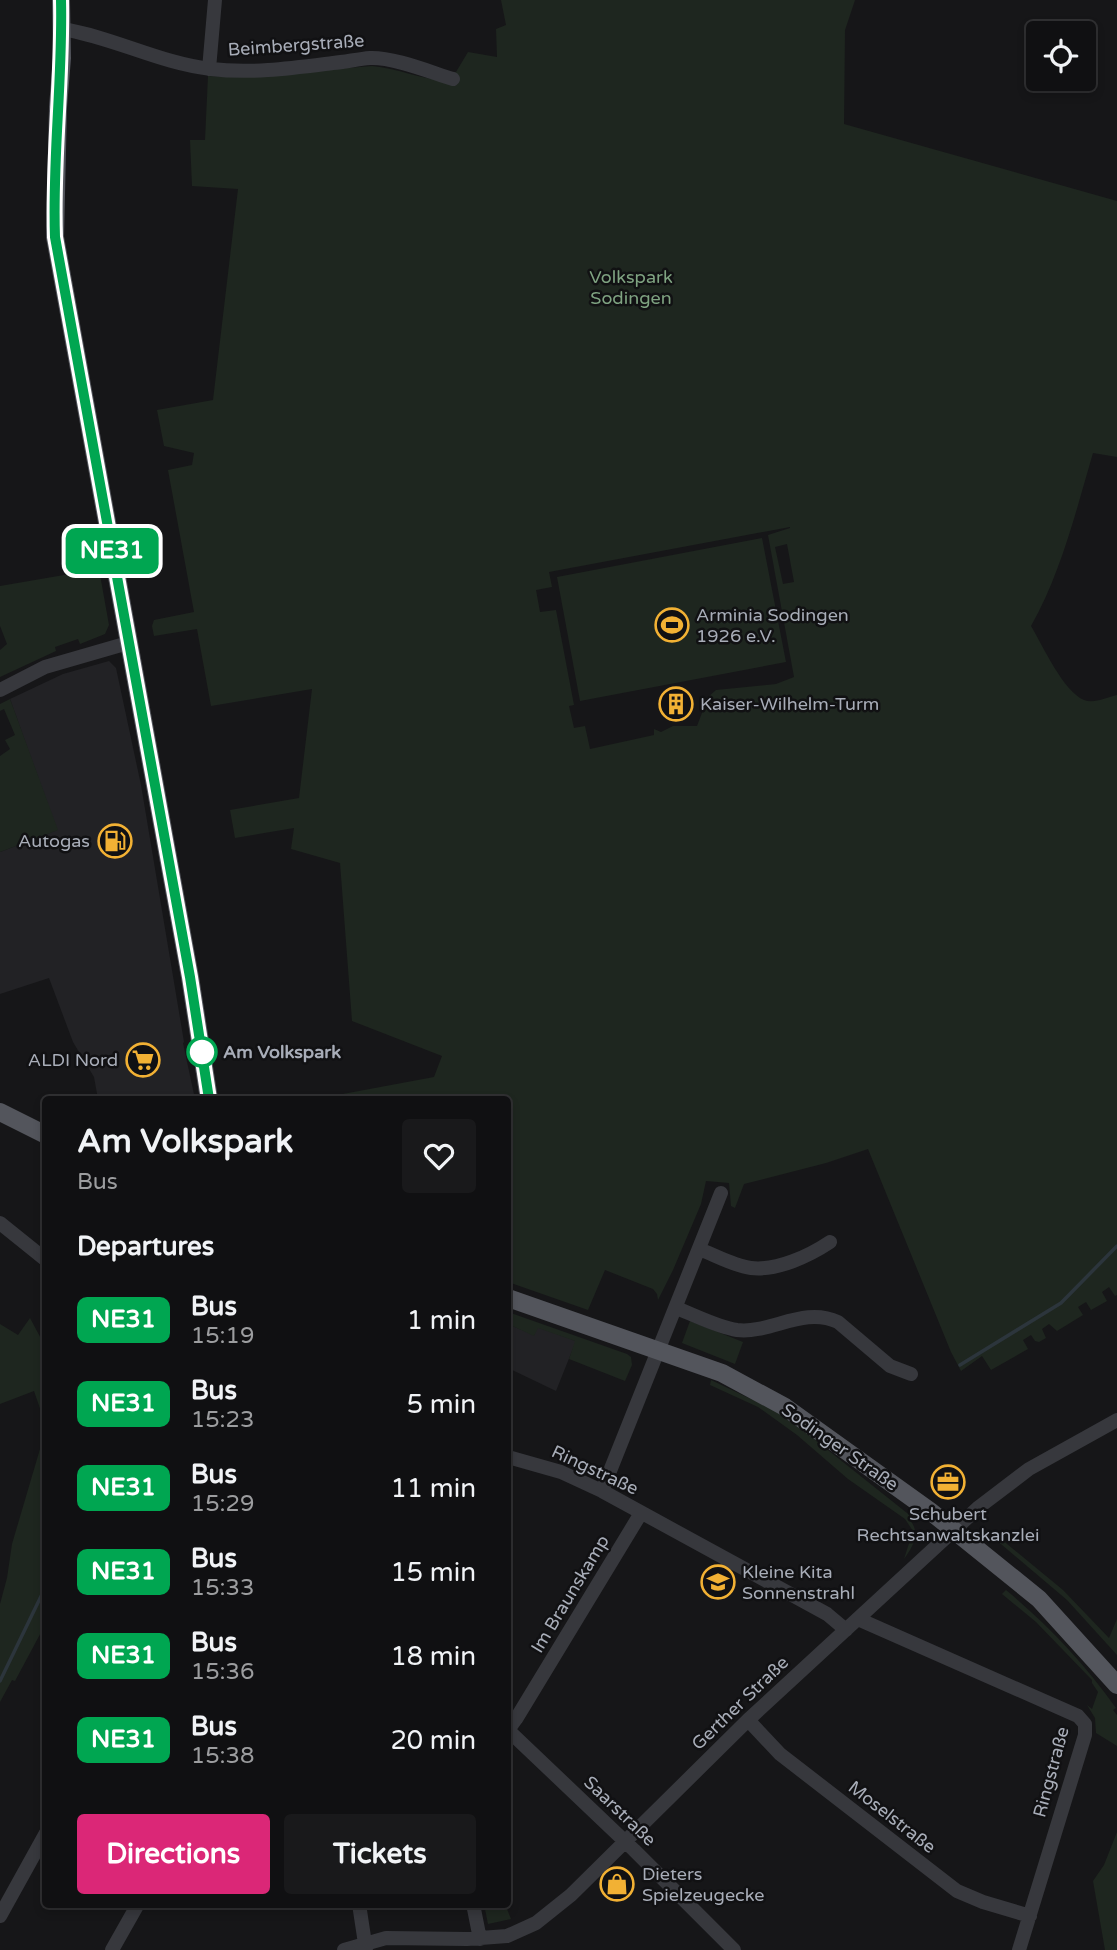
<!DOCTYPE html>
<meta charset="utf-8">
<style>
body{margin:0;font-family:"Varela Round",sans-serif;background:#19191b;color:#f1f3f6;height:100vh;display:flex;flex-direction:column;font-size:26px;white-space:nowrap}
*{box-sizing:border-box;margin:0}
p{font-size:23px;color:#9c9d9f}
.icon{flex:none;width:38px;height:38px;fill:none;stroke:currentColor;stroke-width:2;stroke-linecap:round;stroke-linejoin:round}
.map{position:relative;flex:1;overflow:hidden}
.details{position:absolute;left:42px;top:1096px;width:469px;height:812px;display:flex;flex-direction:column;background:#101012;border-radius:7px;box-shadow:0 4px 10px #0003,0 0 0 2px #303032}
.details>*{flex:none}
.badge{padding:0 14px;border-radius:10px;font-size:24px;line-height:46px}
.tools{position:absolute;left:1026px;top:21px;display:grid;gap:14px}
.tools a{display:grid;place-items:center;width:70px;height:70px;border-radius:7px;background:#101012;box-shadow:0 4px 10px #0003,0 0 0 2px #303032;font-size:35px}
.map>.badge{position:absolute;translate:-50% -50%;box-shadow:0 0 0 4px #fff}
h2{padding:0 35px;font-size:26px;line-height:63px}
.round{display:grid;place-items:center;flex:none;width:74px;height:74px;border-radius:7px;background:#19191b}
.headline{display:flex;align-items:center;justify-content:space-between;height:119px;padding:0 35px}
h1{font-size:33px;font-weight:700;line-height:52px}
.button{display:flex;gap:14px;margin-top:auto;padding:14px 35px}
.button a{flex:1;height:80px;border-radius:7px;background:#db2777;color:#fff;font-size:28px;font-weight:700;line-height:80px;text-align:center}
.button a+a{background:#19191b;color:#f1f3f6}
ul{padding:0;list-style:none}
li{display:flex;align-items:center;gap:21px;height:84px;padding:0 35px}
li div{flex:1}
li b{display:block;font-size:26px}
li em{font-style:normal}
li .badge{min-width:77px;font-weight:700;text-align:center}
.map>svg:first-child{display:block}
</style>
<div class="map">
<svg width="1117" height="1950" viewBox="0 0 1117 1950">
<rect width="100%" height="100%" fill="#161618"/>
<!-- built -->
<path fill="#222225" d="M109,661l7,7 25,117 43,257 -1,1 12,56h-97l-4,-22 -21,-35 -24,-64 -49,16v-142l57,-22 -47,-131 53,-25z
M508,1324l26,11 3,-8 39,14 -20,50 -48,-23z"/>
<!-- green -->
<path fill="#1e261f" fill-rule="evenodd" d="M501,0h354l-10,30 -1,94 273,77v256l-24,-4c-17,58 -32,120 -62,173 12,20 32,65 53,74 10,4 23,-3 33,-5v600l-2,1 -6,-9 -7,5 5,9 -16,9 -5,-8 -8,5 5,8 -26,16 -8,-7 -7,5 4,9 -7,4 -4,-1 -4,-6 -8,5 5,9 -37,21 -9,-14 -21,15 -10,-19 -83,-203 -42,14 -82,21 -9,24 -4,-2 -2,-23 -23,-2 -5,23 -28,66 -15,30 -1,-6 -4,-5 -48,-19 -17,40 -80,-28v-183h-192l118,-22 8,-21 -90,-35 -12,-158 -49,-14 3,-21 -59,10 -5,-28 69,-12 13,-109 -101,17 -14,-77 -43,7 -2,-10 2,-6 40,-8 -26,-142 24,-5 2,-12 -30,-7 -7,-36 56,-10 25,-211 -46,-3 -2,-46h15l3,-64 29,1 135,-11c25,2 47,13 72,14l1,-8h11l12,-20 29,5 -1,-28 10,-4zM790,527v1l-22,7 26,142 -18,7 -60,6 -8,7 -11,29h-24l-12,6 -7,-3v6l-64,14 -5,-23 -11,2 -5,-22 5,-1 -18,-95 -16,2 -4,-22 16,-3 -3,-15zM787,544l7,38 -11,2 -8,-37z
M762,538l24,124 -206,39 -23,-124z
M99,569l10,56 -4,9 -25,10 -2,-5 -23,8 1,4 -56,26v-27l7,-6 -7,-18v-40z
M10,699l48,131 -58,22v-96l10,-7 -5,-9 10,-5 -11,-26 -4,2v-7z
M508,1312l119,42 4,3 1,8 -7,16 -56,-22 6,-18 -37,-13 -4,8 -26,-12z
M30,1318l15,28v77l-11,-32 -34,13v-80l18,11z
M690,1321l53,21 -8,22 -53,-21z
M711,1380l63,30 30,21 108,86 -2,3c11,14 3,26 -6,39l9,-28 -8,-12 -57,-40 -51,-44 -39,-28 -48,-22z
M45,1432v193l-30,56 -3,-1 -12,22v-98l7,-26 5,-34z
M990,1530l73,60 46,48 8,-19v36l-50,-55 -72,-61z
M1006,1590c42,35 78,73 110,118l-3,2 4,5v31l-21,-13 -1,-15 -8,-13 5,4 6,-17 -6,-9v-3l-56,-58 -34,-28z
M1117,1832v118h-12l-12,-69 11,-16z
M484,1904h21l6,15 -23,5z"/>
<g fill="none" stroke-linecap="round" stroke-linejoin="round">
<!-- stream -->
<path stroke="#2c353c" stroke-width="3.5" d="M960,1365l101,-62 56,-57
M0,1681l46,-95"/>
<!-- minor -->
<path stroke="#37383d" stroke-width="14" d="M62,29c51,8 97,34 149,40 40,5 82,-1 122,-6 12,-1 25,-4 37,-5 23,-1 60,14 83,21
M209,69l6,-69
M0,690l45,-23 83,-24
M0,1223l46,37
M699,1249c16,6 35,17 52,19 26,3 58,-12 79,-26
M676,1308c19,7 41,19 61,22 34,4 66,-24 101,-8l52,44 21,8
M508,1457l53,15 41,19 225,123 19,16
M602,1491l119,-298
M641,1513l-125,206 -8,11 126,120 100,100
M858,1619l220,97 7,8v11l-66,215
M748,1720l32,34 177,137 26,11 47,14
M359,1904l7,46
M473,1904l7,35
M0,1916l46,-83
M112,1950l26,-46
M344,1950l42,-12 81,1 40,-3 29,-13 35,-28 177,-175 231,-213 50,-38 88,-49"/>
<!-- major -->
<path stroke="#53555c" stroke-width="18" d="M61,0l1,58 -4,49 -3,130 135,740 19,122
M0,1112l46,23
M508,1298l214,75 63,34 145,104 109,88 78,86"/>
</g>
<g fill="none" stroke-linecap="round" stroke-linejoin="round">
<defs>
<path id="line" d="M61,0c2,79 -9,158 -6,237l135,740 19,122"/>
</defs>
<!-- line casing -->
<use href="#line" stroke="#fff" stroke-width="16"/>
<!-- line -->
<use href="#line" stroke="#00a651" stroke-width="10"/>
</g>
<!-- icons -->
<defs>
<symbol id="stadium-ring" viewBox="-11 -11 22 22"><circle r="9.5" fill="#111113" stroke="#f2b134" stroke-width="1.5"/><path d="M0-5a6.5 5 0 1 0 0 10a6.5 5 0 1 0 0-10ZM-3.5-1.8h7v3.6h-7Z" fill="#f2b134"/></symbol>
<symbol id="building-ring" viewBox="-11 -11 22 22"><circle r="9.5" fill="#111113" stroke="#f2b134" stroke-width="1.5"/><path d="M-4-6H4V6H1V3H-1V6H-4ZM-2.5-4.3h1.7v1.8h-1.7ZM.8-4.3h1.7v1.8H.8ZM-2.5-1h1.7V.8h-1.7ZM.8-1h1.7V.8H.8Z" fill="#f2b134"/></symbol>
<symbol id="fuel-ring" viewBox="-11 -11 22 22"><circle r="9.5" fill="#111113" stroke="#f2b134" stroke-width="1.5"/><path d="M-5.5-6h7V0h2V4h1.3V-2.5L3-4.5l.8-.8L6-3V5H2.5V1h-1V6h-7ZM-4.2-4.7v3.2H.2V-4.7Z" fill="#f2b134"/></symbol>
<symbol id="supermarket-ring" viewBox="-11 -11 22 22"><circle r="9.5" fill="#111113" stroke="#f2b134" stroke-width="1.5"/><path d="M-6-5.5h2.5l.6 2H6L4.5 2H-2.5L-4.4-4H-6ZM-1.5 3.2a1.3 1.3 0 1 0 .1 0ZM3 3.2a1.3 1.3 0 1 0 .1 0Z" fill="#f2b134"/></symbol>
<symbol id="office-ring" viewBox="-11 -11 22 22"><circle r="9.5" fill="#111113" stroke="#f2b134" stroke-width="1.5"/><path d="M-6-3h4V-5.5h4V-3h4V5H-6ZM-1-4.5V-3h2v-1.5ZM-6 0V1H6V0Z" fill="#f2b134"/></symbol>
<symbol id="school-ring" viewBox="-11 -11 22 22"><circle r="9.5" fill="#111113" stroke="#f2b134" stroke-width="1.5"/><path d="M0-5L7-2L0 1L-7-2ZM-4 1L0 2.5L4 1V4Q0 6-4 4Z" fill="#f2b134"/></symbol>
<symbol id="shop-ring" viewBox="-11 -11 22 22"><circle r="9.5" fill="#111113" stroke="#f2b134" stroke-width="1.5"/><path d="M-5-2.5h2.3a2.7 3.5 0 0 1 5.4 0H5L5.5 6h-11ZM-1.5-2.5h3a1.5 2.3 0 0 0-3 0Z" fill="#f2b134"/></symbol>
</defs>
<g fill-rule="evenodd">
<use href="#stadium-ring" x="653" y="606" width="38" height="38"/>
<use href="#building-ring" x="657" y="685" width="38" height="38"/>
<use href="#fuel-ring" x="96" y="822" width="38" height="38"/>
<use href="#supermarket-ring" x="124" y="1041" width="38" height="38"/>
<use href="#office-ring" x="929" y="1463" width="38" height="38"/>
<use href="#school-ring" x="699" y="1563" width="38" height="38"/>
<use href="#shop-ring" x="598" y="1865" width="38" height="38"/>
</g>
<!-- markers -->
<circle fill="#fff" stroke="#00a651" stroke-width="3.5" cx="202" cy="1052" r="14"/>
<g text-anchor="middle" stroke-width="5" stroke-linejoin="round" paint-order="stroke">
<!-- street labels -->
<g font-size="18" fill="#a8adb8" stroke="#111113">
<text transform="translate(296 45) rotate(-4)" y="6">Beimbergstraße</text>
<text transform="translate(840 1447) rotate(35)" y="6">Sodinger Straße</text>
<text transform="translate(595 1470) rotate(25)" y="6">Ringstraße</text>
<text transform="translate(570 1594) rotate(-59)" y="6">Im Braunskamp</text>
<text transform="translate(740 1703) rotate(-44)" y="6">Gerther Straße</text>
<text transform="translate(1051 1772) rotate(-75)" y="6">Ringstraße</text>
<text transform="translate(620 1811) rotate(44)" y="6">Saarstraße</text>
<text transform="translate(892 1817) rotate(38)" y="6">Moselstraße</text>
</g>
<!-- park labels -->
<g font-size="18" fill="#7fa381" stroke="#111113">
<text x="631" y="283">Volkspark<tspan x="631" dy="21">Sodingen</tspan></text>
</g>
<!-- poi labels -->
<g font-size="18" fill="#a8adb8" stroke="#111113" text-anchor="start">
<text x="696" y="621">Arminia Sodingen<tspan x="696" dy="21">1926 e.V.</tspan></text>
<text x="700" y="710">Kaiser-Wilhelm-Turm</text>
<text x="90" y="847" text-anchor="end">Autogas</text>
<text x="118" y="1066" text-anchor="end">ALDI Nord</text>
<text x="948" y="1520" text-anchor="middle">Schubert<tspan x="948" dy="21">Rechtsanwaltskanzlei</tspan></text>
<text x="742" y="1578">Kleine Kita<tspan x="742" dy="21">Sonnenstrahl</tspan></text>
<text x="642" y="1880">Dieters<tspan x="642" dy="21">Spielzeugecke</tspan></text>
</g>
<!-- stop labels -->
<g font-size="18" font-weight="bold" fill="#a8adb8" stroke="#111113" text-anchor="start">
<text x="223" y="1058">Am Volkspark</text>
</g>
</g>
</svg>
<div class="tools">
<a><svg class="icon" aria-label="locate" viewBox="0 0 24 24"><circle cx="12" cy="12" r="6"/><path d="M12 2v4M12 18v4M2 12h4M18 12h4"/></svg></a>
</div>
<b class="badge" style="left:112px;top:551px;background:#00a651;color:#fff">NE31</b>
<section class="details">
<div class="headline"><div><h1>Am Volkspark</h1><p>Bus</p></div><a class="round"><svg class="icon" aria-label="heart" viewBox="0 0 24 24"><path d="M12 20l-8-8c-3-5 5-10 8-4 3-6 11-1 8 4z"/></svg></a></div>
<h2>Departures</h2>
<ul>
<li><span class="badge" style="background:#00a651;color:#fff">NE31</span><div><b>Bus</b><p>15:19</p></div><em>1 min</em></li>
<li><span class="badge" style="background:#00a651;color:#fff">NE31</span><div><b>Bus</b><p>15:23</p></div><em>5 min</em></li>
<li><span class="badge" style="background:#00a651;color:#fff">NE31</span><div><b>Bus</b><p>15:29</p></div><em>11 min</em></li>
<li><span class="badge" style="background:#00a651;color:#fff">NE31</span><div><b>Bus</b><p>15:33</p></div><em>15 min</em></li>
<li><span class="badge" style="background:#00a651;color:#fff">NE31</span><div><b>Bus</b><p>15:36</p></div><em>18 min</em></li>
<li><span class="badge" style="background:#00a651;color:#fff">NE31</span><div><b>Bus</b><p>15:38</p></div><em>20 min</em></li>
</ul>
<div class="button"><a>Directions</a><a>Tickets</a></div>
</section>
</div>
